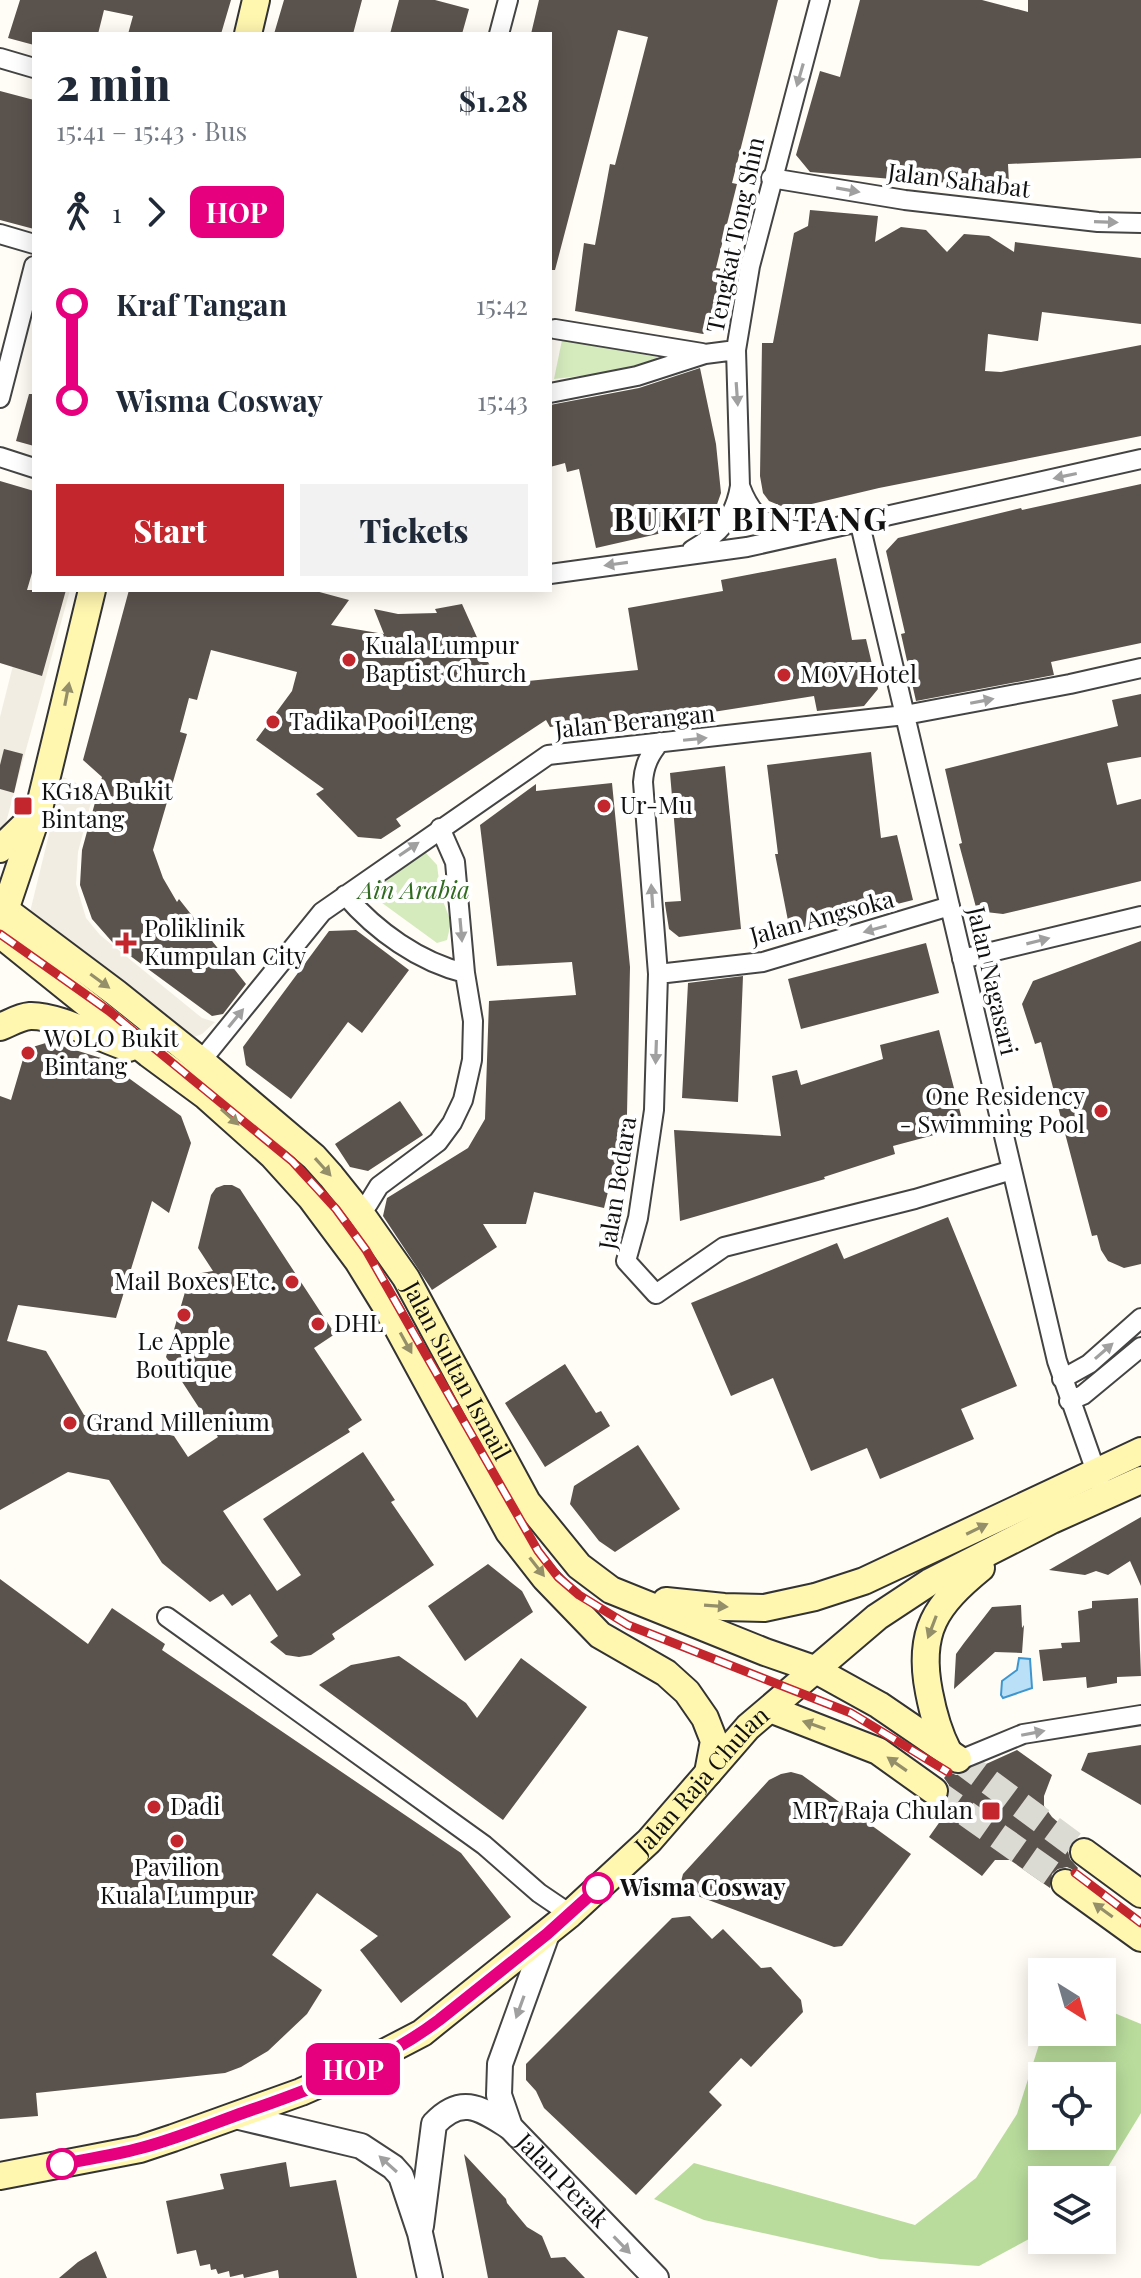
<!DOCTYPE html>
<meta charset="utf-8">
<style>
body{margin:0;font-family:"Playfair Display",serif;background:#f2f2f3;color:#1f2937;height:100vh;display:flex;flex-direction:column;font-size:30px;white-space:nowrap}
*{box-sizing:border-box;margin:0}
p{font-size:26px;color:#747a83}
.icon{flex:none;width:44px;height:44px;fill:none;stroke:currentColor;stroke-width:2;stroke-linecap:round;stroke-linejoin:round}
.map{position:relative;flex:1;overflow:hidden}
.drawer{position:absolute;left:32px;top:32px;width:520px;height:560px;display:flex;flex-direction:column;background:#fff;border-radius:0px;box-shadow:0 4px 20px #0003}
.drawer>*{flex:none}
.badge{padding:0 16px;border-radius:12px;font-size:28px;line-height:52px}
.needle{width:52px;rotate:143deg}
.buttons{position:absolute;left:1028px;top:1958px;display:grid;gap:16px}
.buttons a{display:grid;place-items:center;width:88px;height:88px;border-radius:0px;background:#fff;box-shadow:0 4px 20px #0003;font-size:40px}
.map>.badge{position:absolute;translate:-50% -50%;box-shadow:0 0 0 4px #fff}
.legs{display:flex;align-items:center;gap:12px;height:88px;padding:0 24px;font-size:26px}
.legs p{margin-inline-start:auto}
.summary{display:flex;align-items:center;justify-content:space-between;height:136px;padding:0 24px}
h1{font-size:44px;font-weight:800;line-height:60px}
.button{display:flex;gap:16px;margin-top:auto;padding:16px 24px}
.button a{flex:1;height:92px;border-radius:0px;background:#c4262e;color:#fff;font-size:32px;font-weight:800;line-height:92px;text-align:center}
.button a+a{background:#f2f2f3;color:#1f2937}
ul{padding:0 24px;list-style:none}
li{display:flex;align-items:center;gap:28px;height:96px;font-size:30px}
li i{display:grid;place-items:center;width:12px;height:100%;margin:0 10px;background:currentColor}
li i::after{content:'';width:20px;height:20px;margin:-10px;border:6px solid;border-radius:50%;background:#fff}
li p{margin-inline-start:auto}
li:first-child i{background:linear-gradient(#0000 50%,currentColor 0)}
li:last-child i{background:linear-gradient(currentColor 50%,#0000 0)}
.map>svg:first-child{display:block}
</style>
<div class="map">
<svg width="1141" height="2278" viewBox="0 0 1141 2278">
<rect width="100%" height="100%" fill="#fffdf5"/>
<!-- green -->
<path fill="#d5ebbd" d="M562,340l95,17 1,10 -104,12z
M420,853h6l11,12 4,31 10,26 -4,18 -10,3 -59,-43 -4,-9 10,-12z"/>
<!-- forest -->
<path fill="#b9dc9c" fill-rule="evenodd" d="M1102,2008l39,16v89l-41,67h-58v52l-63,34 -99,-7 -176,-39 -50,-21 40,-36 221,62 61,-47 41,-64 26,-82h59zM1042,2076h60v60h-60z"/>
<!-- plaza -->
<path fill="#f1ede2" d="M34,582v8h36l-70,254v-127z
M63,777l31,14 -16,61 -2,32 10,34 14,17 102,83 13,4 -13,12 -8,3 -83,-58 -82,-63z"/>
<!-- water -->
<path fill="#b9e0f7" stroke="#3f96cf" stroke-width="2" d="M1019,1658l11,1 2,29 -29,10 -2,-3 1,-14 15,-11z"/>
<!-- building -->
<path fill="#5a524d" d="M20,0h211l-10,34h-93l5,-18 -29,-6 -6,24h-64v11l-26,-7z
M284,0h78l-9,34h-79z
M399,0h36l34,9 -7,25h-72z
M539,0h239l-46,183 5,1 -21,84 12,2 -12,53 -13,11 -128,-23 9,-68 11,2 15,-81 5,1 33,-128 -30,-7 -63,240h-5v-236h-19z
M860,0h122l46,12v-12h113v158l-133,6 1,20 -82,-2 -117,-10 -14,-17 24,-84 20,6z
M0,91l34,9v129l-34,-9z
M810,210l68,6 -3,26 26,-15 25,3 21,22 17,-18 25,2 25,16 1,-10 126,16v66l-99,-12 -4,29 -50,-7 -3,37 16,1 140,-27v91l-262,52 -80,19 -13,1 -17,-7 -6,-8 -3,-17 2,-133h11l21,-110 14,-7z
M700,368l16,76 5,49 -7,20 -14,10 -16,5 -88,20 -17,-79 -12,3 -2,-9 -15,4v-62l89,-17z
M29,394h5v52l-18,-5z
M0,481l34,10v75l-7,24h39l-24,86 -42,-13z
M1141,484v159l-90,19 3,13 -138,26 -15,-67 4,-1 -19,-82 12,-13 123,-30 1,2z
M836,558l16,82 14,-1 12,50 -14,17 -47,5 -3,-15 -165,26v-5l-99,10 -4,-7 -150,99 5,7 -20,13 -23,-2 -42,-43 8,-5 -68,-49 36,-49 5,-19 -86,-22 -14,50 -8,-2 -9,34 7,2 -34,116 10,28 14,24 2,-3 67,85 -23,30 -11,2 -98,-72 -22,-25 -12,-34 2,-35 20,-73 -19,-17 46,-170h183l37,10 -18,25 53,9 -10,-25 24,5 39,-1 -2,-4 27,-5 36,80 140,-14 -10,-62 95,-17 -2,-11z
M1141,694v63l-34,6 10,42 24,-6v82l-138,33 -26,-3 -18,-67 3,-1 -17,-74 173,-43 -6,-26z
M4,749l19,5 -9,39 -14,-4v-24z
M871,752l10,86 16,-3 16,65 -123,31 -15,-77h3l-11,-89z
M725,766l16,163 -62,8 -10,-8 -4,-25v-2l16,-1 -11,-128z
M612,783l18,184 -3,148 -23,93 -70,-16 -8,32h-43l14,23 -65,43 -49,-74 4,-18 81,-50 17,-29 4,-118 87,-6 -4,-33 -75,4 -17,-141 56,-41v7z
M356,930l53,40 -47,63 -14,-11 -57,77 -45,-34 -3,-18 86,-116z
M1141,941v323l-17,4 -16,-7 -7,-11 -4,-15 -5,1 -51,-194 -6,2 -13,-40 11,-23z
M926,943l13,50 -138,36 -13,-50z
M743,976l-5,126 -56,-4 6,-115z
M939,1030l25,97 -71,19 2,8 -71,23 1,2 -145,42 -6,-91 107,6 -9,-60 25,-6 4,15 82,-26 -3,-14z
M49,1042l52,16 80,58 10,27 -22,70 -17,-12 -36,117 -98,-13 -11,36 39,10 38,64 90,21 14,21 30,-20 -52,-80 24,-82 23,-4 -15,-23 13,-53 5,-7 8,-3h8l8,4 95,145 -21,14 48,72 -14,9 2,3 -127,79 54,80 24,-16 -38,-56 100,-67 32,48 -4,2 43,63 -102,69 3,5 -24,16 -12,2 -13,-2 -16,-13 8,-6 -28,-42 -18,12 -9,-12 -13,8 -48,-39 -53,-83 -41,-8 -68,38v-414l11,4 15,-51z
M400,1101l23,34 -55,36 -18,-4 -15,-23z
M948,1217l69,169 -56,23 13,30 -94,40 -13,-31 -56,23 -38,-93 -42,18 -40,-93 146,-60 7,16z
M565,1364l31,49 5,-2 9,15 -65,41 -40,-64z
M638,1445l42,64 -65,43 -16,-11 -29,-37 4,-18z
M1141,1517v69l-11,-25 -22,14 -12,-4 -11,4 -36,-5z
M488,1564l34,27 11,21 -68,49 -37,-55z
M0,1579l88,65 24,-36 53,36 -3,6 299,203 50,64 -110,86 -41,-53 18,-14 -61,-43 -45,62 50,35 -15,24 -39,37 -27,16 -16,6 -189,20 2,23 -38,3z
M1138,1598l3,78 -24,1v6l-30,5 -1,-11 -43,4 -4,-31 23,-2 -1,-5 19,-1 -2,-31 14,-3v-7z
M1021,1605l1,23 2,-3 -2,28 -27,-1 -41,37 2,-35 8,-11 28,-36z
M399,1656l67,47 11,15 44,-60 66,49 -84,113 -184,-135 32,-20z
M1141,1745v60l-60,-35 7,-17z
M1017,1750l35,25 -8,21v10l8,11 24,21 -8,13 2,8 8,9 -2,3 -9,-4 -9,2 -6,5 -2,14 -40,-28h-15l-13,16 -53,-39 12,-17 -12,-14h11l7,-6 2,-15 -5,-7 5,-6 7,3 8,-1z
M791,1772l11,3 109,79 -69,92 -8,1 -155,-58 4,-15 86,-94 12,-6z
M690,1916l22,23 11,-10 38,39 10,-1 30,33 2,12 -52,55 -10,-9 -32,34 13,13 -86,90 -92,-87 -8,-17 -10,-11v-16l146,-146z
M464,2154l42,45 1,4 20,24 15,9 9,22 14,-1 20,21h-97z
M286,2162l4,25 46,-7 21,98h-78l-1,-8 -34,8 -1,-4 -13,3 -1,-6 -11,3 -2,-5 -5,1 -1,-6 -10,2 -4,-16 -19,4 -11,-53 58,-12 -4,-15z
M96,2251l11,27h-48l19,-16z"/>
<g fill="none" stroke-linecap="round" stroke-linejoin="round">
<!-- secondary-tunnel -->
<path stroke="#dbdad3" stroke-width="26" stroke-dasharray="26 13" stroke-linecap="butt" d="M958,1759l126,93
M934,1791l131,92"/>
<defs>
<path id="minor" d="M499,34l9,-34
M0,58l34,10
M771,178l134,22 193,22 43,1
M0,234l34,10
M555,329l147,24
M550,393l87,-17 68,-22 31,-4
M0,398l34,-132
M0,457l34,11
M740,486c10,27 25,44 55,44
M859,520l198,841 43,122
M692,550c27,-16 43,-32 48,-64l-4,-136 14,-84 70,-266
M550,574l197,-27 394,-88
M660,742c-11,13 -16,24 -17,40l15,192 -4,136 -16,108 -12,43 30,33 68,-47 191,-48 97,-29
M345,895c31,36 74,67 120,78
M962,959l179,-43
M658,974l105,-12 187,-56
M201,1061l121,-149 226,-157 357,-40 165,-31 71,-16
M359,1211l9,-7 11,-18 59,-44 14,-19 11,-23 5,-22 4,-18 1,-39 -8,-48 -10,-111 -15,-34
M1062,1379l27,-15 52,-46
M1069,1401l14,-6 58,-48
M167,1617l317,228 55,48 31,21
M960,1760l63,-26 118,-19"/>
<g id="tertiary">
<path id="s1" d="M547,1934l-47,130 -1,31 11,32 146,151"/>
<path d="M235,2116l126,30 32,21 8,9 19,57 10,45"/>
<path d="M421,2226l13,-102c28,-30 47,-15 76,3"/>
</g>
<g id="secondary">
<path d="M248,34l8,-34"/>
<path d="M0,849l32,-31"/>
<path id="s2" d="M0,906l116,87 85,68 113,96 17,19 28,35 47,67 121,224 52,64 32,24 154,62 49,17 65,36 79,54"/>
<path d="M0,925l39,-116 53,-219"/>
<path d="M0,934l149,120 57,42 66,59 39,43 47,63 29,47 122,224 36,46 55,57 66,38 21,19 18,26 9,23 -6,32"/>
<path d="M0,1027c10,-4 19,-10 30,-11 27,-1 71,23 99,32"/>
<path d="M666,1601l58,6 40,1 51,-11 49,-16 277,-130"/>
<path d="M770,1709l108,42 56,40"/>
<path d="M948,1751c-10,-19 -15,-38 -19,-59 -12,-61 7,-87 52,-124"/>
<path d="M1084,1852l57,42"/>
<path d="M1065,1883l76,55"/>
<path id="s3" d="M0,2176l140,-27 33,-11 128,-46 50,-22 71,-37 148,-119 79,-73 99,-114 129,-110 53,-35 122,-62 89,-40"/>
</g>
</defs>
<!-- minor casing -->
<use href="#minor" stroke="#444" stroke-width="22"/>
<!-- tertiary casing -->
<use href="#tertiary" stroke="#444" stroke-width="28"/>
<!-- secondary casing -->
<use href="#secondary" stroke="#333" stroke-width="30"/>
<!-- minor -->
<use href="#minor" stroke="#fff" stroke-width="18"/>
<!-- tertiary -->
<use href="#tertiary" stroke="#fff" stroke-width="24"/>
<!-- secondary -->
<use href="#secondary" stroke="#fff6b0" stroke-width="26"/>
<defs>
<path id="rail" d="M0,934l109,77 183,150 44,48 30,41 172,301 20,26 21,18 49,30 223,88 97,59
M1075,1873l66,50"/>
</defs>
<!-- rail casing -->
<use href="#rail" stroke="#c4262e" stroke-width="9"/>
<!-- rail -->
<use href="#rail" stroke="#fff" stroke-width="6" stroke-dasharray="18" stroke-linecap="butt"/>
</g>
<!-- one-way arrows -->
<defs><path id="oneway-solid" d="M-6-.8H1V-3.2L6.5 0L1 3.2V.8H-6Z" transform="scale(2)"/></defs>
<g fill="#a0a0a0">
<use href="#oneway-solid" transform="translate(800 75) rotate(106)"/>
<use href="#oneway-solid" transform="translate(848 190) rotate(10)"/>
<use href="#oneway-solid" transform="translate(1106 222) rotate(2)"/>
<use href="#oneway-solid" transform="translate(737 394) rotate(86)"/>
<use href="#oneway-solid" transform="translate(1065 476) rotate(168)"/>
<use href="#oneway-solid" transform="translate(616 564) rotate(172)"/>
<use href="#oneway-solid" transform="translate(982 701) rotate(-11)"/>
<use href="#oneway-solid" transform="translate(695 739) rotate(-6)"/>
<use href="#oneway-solid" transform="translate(409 849) rotate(-34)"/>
<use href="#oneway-solid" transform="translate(652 896) rotate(-94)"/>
<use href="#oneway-solid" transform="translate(875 929) rotate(164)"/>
<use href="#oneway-solid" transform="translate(461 930) rotate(85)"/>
<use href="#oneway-solid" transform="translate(1038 941) rotate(-14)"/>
<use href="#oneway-solid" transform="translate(236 1018) rotate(-51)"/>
<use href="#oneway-solid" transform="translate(656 1052) rotate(92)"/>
<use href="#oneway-solid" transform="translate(1104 1351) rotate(-41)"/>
<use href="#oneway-solid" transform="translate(1033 1733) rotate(-11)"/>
<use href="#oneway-solid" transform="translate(520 2007) rotate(110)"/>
<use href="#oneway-solid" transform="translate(388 2164) rotate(-138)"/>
<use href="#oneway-solid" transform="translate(622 2245) rotate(46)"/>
</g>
<g fill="#948f68">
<use href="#oneway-solid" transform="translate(67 694) rotate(-79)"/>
<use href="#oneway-solid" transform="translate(100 981) rotate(36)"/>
<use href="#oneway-solid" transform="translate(230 1117) rotate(42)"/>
<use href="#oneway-solid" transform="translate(323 1167) rotate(48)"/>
<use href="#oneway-solid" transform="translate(406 1343) rotate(61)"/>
<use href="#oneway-solid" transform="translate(977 1529) rotate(-26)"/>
<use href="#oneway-solid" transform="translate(537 1567) rotate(52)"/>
<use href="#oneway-solid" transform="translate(716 1606) rotate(4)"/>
<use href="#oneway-solid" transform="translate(932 1627) rotate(111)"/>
<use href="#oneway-solid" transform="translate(814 1725) rotate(-161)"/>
<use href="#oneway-solid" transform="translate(897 1764) rotate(-145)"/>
<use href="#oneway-solid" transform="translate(1103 1910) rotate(-144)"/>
</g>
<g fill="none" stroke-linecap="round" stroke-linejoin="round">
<defs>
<path id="line-1" d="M62,2164c26,-5 53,-9 79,-16 39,-10 77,-27 116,-40 63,-22 129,-48 182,-88l108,-86 51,-46"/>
</defs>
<!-- line-1 casing -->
<use href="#line-1" stroke="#fff" stroke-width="18"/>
<!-- line-1 -->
<use href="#line-1" stroke="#e6007e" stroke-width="12"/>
</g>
<!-- markers -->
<g fill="#c4262e" stroke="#fff" stroke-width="3">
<circle cx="349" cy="660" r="8"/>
<circle cx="784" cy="675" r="8"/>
<circle cx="273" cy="722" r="8"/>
<rect x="13" y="796" width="20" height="20" rx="4"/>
<circle cx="604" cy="806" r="8"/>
<path d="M122 931h8v8h8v8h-8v8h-8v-8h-8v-8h8z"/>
<circle cx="28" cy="1053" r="8"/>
<circle cx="1101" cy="1111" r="8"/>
<circle cx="292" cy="1282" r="8"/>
<circle cx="184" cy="1315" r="8"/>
<circle cx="318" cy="1324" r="8"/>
<circle cx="70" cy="1423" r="8"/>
<circle cx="154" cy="1807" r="8"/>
<rect x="981" y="1801" width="20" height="20" rx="4"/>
<circle cx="177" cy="1841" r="8"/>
</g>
<g fill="#fff" stroke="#e6007e" stroke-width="4">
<circle cx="598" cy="1888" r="14"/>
<circle cx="62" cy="2164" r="14"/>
</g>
<g text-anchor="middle" stroke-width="8" stroke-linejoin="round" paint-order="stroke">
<!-- street labels -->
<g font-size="24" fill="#111" stroke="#fff">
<text transform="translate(959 181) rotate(7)" y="8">Jalan Sahabat</text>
<text transform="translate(736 235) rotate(-78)" y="8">Tengkat Tong Shin</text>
<text transform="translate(635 722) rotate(-6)" y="8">Jalan Berangan</text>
<text transform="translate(822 918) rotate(-15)" y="8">Jalan Angsoka</text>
<text transform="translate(992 981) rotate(77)" y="8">Jalan Nagasari</text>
<text transform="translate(618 1183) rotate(-81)" y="8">Jalan Bedara</text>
<text dy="8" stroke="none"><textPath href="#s2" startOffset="660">Jalan Sultan Ismail</textPath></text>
<text dy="8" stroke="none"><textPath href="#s3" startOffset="826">Jalan Raja Chulan</textPath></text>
<text dy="8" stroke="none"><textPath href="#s1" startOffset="278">Jalan Perak</textPath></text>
</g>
<!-- poi labels -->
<g font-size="24" fill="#111" stroke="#fff" text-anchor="start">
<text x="365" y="654">Kuala Lumpur<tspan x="365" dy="28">Baptist Church</tspan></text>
<text x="800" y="683">MOV Hotel</text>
<text x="289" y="730">Tadika Pooi Leng</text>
<text x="41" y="800">KG18A Bukit<tspan x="41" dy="28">Bintang</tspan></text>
<text x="620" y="814">Ur-Mu</text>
<text x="144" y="937">Poliklinik<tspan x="144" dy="28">Kumpulan City</tspan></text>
<text x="44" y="1047">WOLO Bukit<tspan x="44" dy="28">Bintang</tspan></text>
<text x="1085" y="1105" text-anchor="end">One Residency<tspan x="1085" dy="28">- Swimming Pool</tspan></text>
<text x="276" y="1290" text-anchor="end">Mail Boxes Etc.</text>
<text x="334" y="1332">DHL</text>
<text x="184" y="1350" text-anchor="middle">Le Apple<tspan x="184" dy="28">Boutique</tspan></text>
<text x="86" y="1431">Grand Millenium</text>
<text x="170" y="1815">Dadi</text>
<text x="973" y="1819" text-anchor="end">MR7 Raja Chulan</text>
<text x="177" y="1876" text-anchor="middle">Pavilion<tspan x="177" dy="28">Kuala Lumpur</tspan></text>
</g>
<!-- park labels -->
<g font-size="24" font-style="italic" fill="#2f6b1f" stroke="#fff">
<text x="414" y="899">Ain Arabia</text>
</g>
<!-- stop labels -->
<g font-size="24" font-weight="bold" fill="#111" stroke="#fff" text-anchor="start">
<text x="620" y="1896">Wisma Cosway</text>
</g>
<!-- district labels -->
<g font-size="32" font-weight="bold" letter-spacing="2" fill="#111" stroke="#fff">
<text x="751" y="531">BUKIT BINTANG</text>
</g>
</g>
</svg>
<div class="buttons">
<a><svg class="needle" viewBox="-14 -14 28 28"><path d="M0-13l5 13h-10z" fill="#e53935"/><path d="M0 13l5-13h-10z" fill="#747a83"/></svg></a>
<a><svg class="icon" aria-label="locate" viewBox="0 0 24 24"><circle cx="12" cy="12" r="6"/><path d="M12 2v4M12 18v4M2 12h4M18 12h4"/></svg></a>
<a><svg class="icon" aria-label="layers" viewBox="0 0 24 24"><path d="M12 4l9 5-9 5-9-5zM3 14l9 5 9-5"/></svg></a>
</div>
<b class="badge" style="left:353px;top:2069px;background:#e6007e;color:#fff">HOP</b>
<section class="drawer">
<div class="summary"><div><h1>2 min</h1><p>15:41 – 15:43 · Bus</p></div><b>$1.28</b></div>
<div class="legs"><svg class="icon" aria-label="walk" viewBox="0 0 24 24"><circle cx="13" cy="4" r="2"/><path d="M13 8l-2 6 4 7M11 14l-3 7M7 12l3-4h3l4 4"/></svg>1<svg class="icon" aria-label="forward" viewBox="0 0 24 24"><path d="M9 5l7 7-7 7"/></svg><b class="badge" style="background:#e6007e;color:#fff">HOP</b></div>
<ul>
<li><i style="color:#e6007e"></i><b>Kraf Tangan</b><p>15:42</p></li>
<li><i style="color:#e6007e"></i><b>Wisma Cosway</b><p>15:43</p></li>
</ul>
<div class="button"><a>Start</a><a>Tickets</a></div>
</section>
</div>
